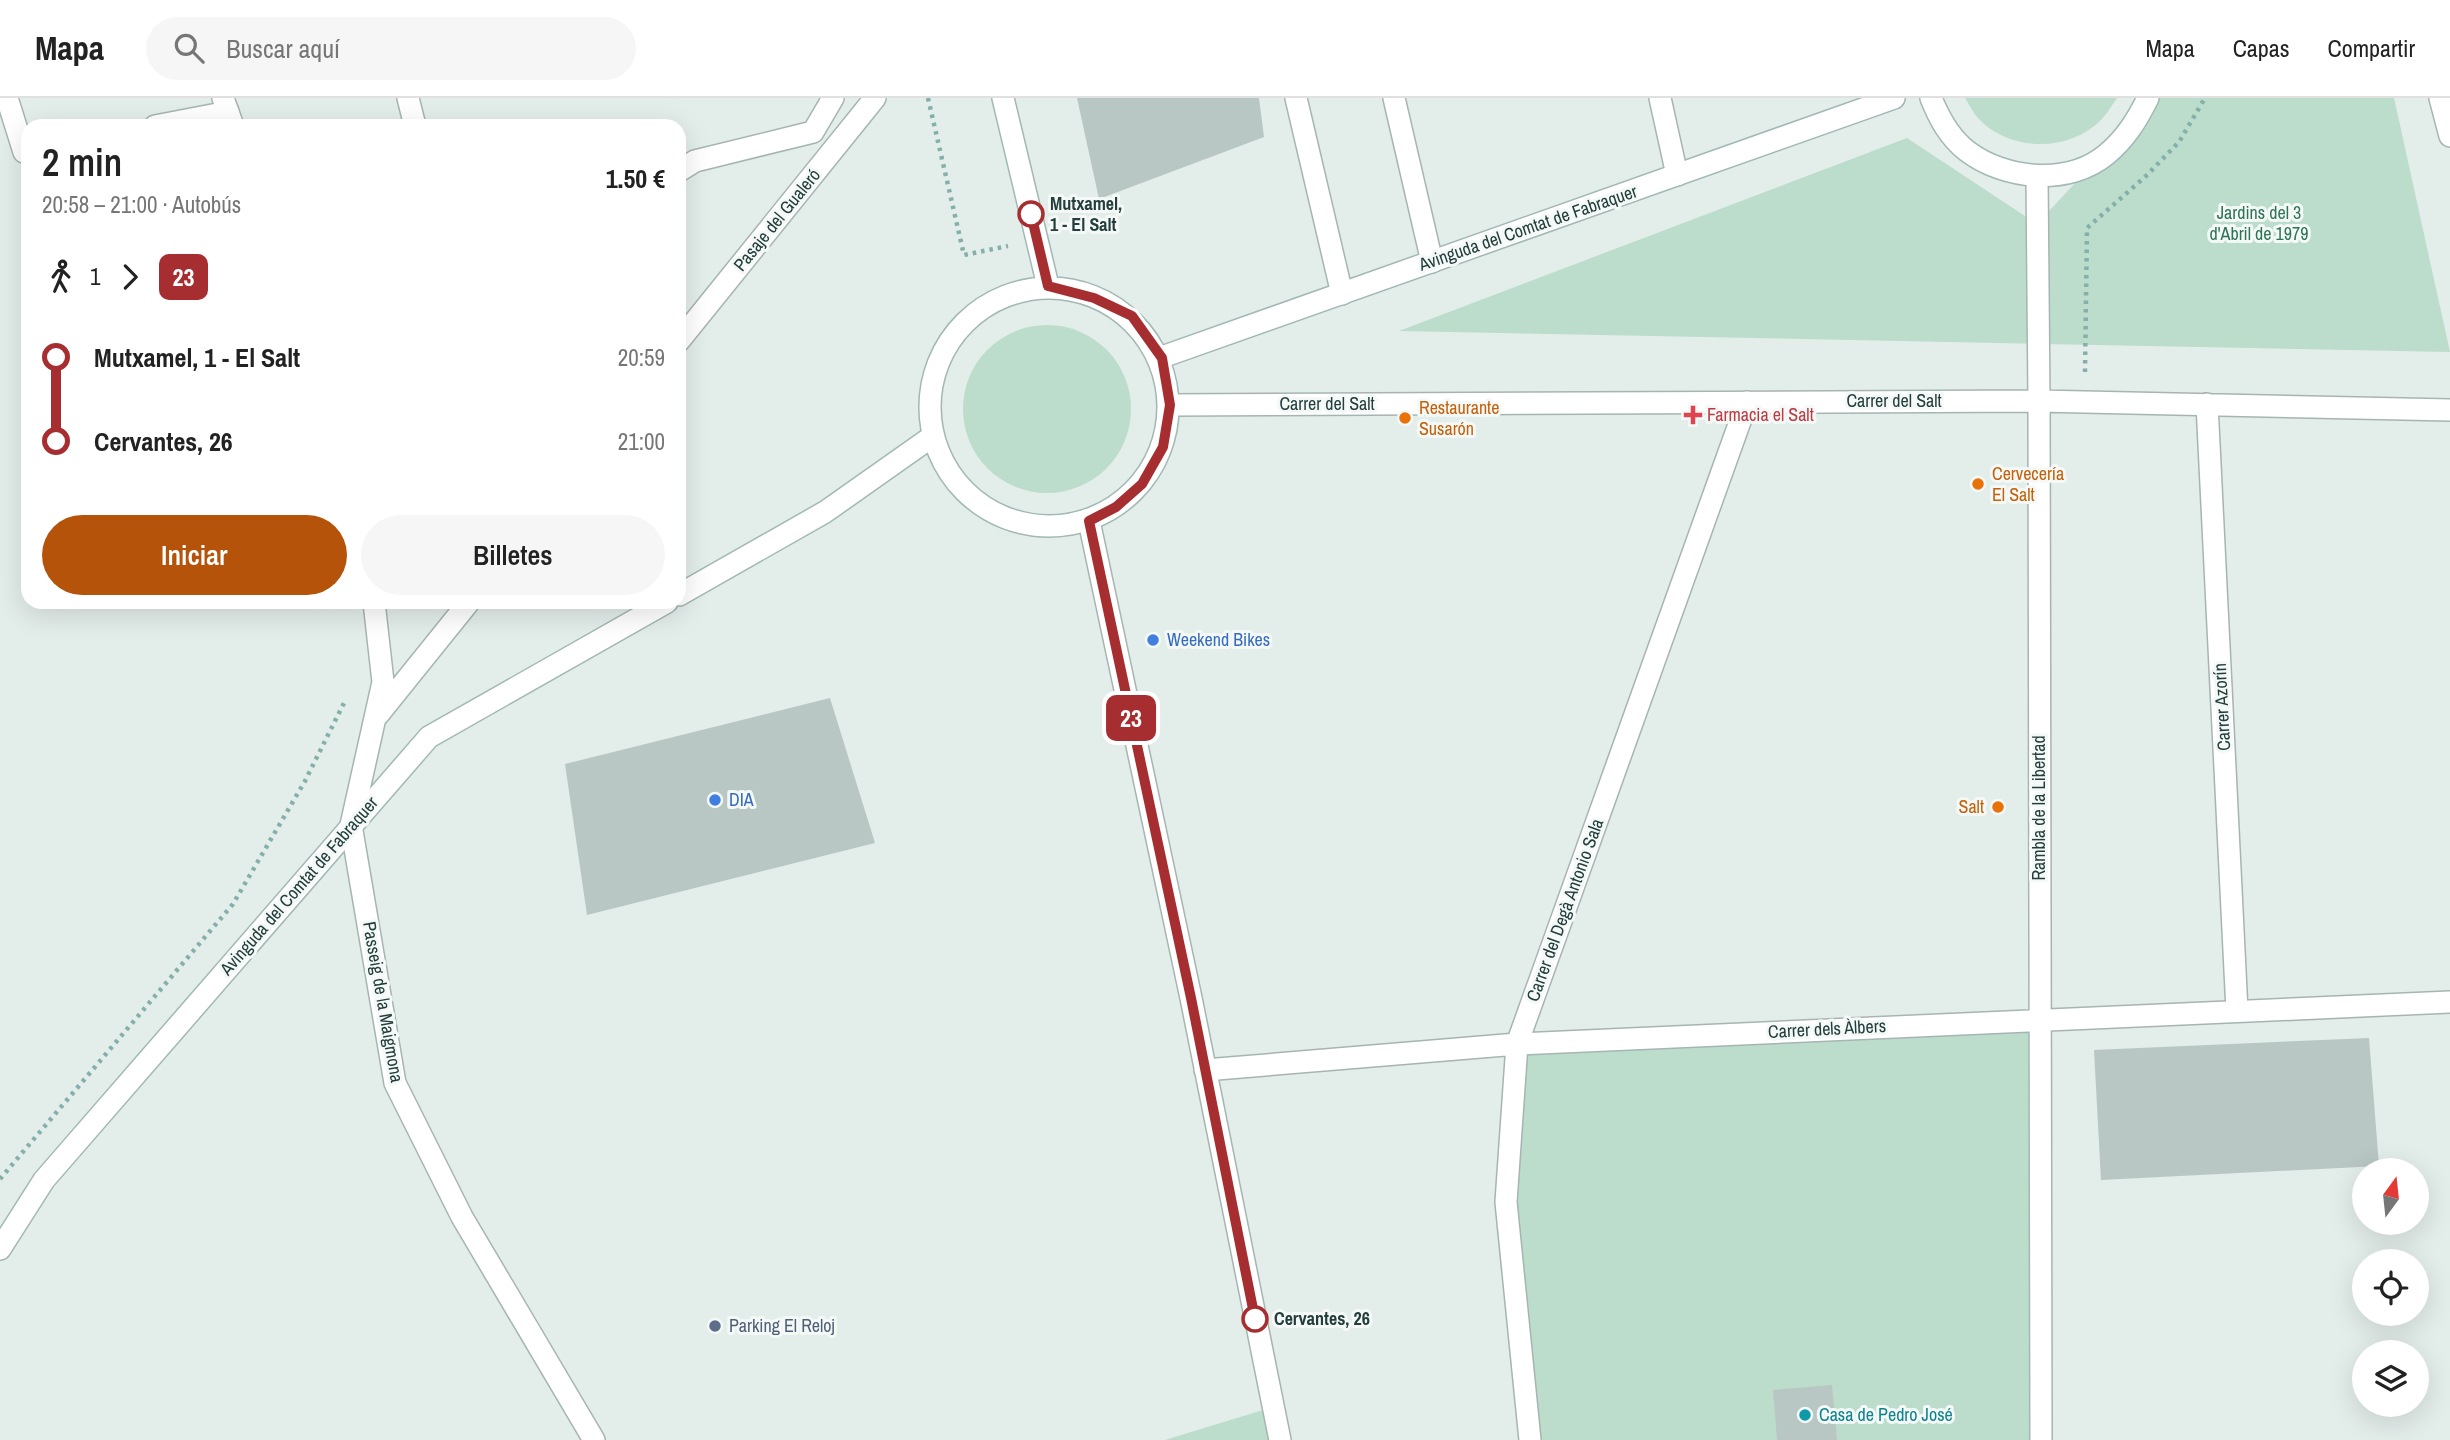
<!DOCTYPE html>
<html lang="es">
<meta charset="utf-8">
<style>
body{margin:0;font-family:"Archivo Narrow",sans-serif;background:#f6f6f6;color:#222;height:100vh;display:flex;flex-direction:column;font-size:26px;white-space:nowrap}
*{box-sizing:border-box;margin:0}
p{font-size:23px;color:#767676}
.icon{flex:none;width:38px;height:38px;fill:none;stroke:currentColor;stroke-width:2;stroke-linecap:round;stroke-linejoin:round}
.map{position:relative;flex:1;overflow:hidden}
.sheet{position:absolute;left:21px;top:21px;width:665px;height:490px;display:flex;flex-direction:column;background:#fff;border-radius:21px;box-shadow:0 7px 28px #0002}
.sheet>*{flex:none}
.badge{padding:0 14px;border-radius:10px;font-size:24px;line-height:46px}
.needle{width:46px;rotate:15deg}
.tools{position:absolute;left:2352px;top:1060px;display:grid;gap:14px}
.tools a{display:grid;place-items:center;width:77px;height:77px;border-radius:50%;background:#fff;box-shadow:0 7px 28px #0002;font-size:35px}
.map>.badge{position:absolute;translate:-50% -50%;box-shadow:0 0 0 4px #fff}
.legs{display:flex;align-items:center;gap:10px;height:77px;padding:0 21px;font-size:23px}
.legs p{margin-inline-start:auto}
.head{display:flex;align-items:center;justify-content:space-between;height:119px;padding:0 21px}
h1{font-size:38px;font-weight:600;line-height:52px}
.cta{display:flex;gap:14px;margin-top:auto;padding:14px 21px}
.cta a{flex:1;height:80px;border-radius:42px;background:#b45309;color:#fff;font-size:28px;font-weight:600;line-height:80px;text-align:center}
.cta a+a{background:#f6f6f6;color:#222}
ul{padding:0 21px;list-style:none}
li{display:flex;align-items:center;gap:24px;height:84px;font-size:26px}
li i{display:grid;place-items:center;width:10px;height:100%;margin:0 9px;background:currentColor}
li i::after{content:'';width:18px;height:18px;margin:-9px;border:5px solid;border-radius:50%;background:#fff}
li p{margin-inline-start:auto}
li:first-child i{background:linear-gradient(#0000 50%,currentColor 0)}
li:last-child i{background:linear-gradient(currentColor 50%,#0000 0)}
header{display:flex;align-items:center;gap:42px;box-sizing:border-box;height:98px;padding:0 35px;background:#fff;border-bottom:2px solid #e0e0e0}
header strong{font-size:33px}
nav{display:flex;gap:38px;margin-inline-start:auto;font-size:24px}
.search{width:490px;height:63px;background:#f6f6f6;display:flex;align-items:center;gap:18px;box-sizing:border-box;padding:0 24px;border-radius:38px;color:#767676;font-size:26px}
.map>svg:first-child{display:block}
</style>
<header>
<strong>Mapa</strong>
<div class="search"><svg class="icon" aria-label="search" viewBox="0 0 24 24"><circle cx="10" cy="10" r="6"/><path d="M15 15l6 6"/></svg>Buscar aquí</div>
<nav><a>Mapa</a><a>Capas</a><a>Compartir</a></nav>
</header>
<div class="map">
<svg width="2450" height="1342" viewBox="0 0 2450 1342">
<rect width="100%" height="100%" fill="#e3edea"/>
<!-- green -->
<path fill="#bcddcc" d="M1965,0h152c-5,7 -10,16 -16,22 -33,33 -93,32 -124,-3 -5,-6 -8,-13 -12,-19z
M2154,0h240l56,254 -1051,-21 508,-193 130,86z
M963 311a84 84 0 1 1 168 0a84 84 0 1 1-168 0Z
M2039,921l2,421h-511l-24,-238 11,-158z
M1273,1309l7,33h-115z"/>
<!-- building -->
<path fill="#b8c7c4" d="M1077,0h182l5,39 -165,62z
M830,600l45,145 -288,72 -22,-151z
M2369,940l10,128 -278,14 -7,-130z
M1832,1287l5,55h-60l-4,-50z"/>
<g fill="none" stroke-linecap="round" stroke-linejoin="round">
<defs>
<path id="lane" d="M7,0l17,54 4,-1
M408,0l7,28
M1296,0l46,196
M1394,0l38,164
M155,28l73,-14
M679,73l16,-10 118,-29 20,-34"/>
<path id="street" d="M223,0l10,28
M1660,0l17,77
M2440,0l10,38
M2037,78l2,225 2,1039
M679,243l196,-243
M2207,306l30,607
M1170,307l869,-4 411,9
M1089,423l102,477 89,442
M374,504l9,80 -32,143 44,258 67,134 132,223
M378,617l91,-113
M1205,972l312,-26 933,-42
M1530,1342l-24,-238 11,-158 230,-642"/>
<path id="secondary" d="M1003,0l45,188
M1931,0c8,20 18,39 36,53 38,29 102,35 140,3 19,-16 30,-34 41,-56
M930 309a119 119 0 1 1 238 0a119 119 0 1 1-238 0Z
M1162,259l732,-259
M679,497l146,-83 105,-74
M0,1151l44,-69 385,-443 238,-135"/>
</defs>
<!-- lane casing -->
<use href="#lane" stroke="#a6b5b2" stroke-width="24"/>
<!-- street casing -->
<use href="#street" stroke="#a6b5b2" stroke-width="24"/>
<!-- secondary casing -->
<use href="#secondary" stroke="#a1b8b4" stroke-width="24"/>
<!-- path -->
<path stroke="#84afaa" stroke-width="4.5" stroke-dasharray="3.5 5" stroke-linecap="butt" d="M928,0l36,157 44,-9
M2085,274l2,-144 59,-52 33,-34 26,-44
M0,1081l233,-275 72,-123 41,-82"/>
<!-- lane -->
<use href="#lane" stroke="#fff" stroke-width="21"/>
<!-- street -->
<use href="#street" stroke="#fff" stroke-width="21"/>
<!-- secondary -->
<use href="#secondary" stroke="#fff" stroke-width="21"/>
</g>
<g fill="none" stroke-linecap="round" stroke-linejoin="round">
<defs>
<path id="line-1" d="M1031,116l17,72 46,12 38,18 30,42 8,47 -7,42 -21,37 -26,23 -27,14 102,477 64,321"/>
</defs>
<!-- line-1 casing -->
<use href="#line-1" stroke="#fff" stroke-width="16"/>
<!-- line-1 -->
<use href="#line-1" stroke="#a72e30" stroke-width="10"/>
</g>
<!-- markers -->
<g fill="#fff" stroke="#a72e30" stroke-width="3.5">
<circle cx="1031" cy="116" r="12"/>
<circle cx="1255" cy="1221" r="12"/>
</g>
<path fill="#e0444e" stroke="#f4f9f7" stroke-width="2.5" d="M1689.5 306.5h7v7h7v7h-7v7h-7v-7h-7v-7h7z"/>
<g fill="#e8710a" stroke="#f4f9f7" stroke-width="2.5">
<circle cx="1405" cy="320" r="7"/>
<circle cx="1978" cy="386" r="7"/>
<circle cx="1998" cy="709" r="7"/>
</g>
<g fill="#3f7fe0" stroke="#f4f9f7" stroke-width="2.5">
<circle cx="1153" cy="542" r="7"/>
<circle cx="715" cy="702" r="7"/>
</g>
<circle fill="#5c6f8a" stroke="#f4f9f7" stroke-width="2.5" cx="715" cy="1228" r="7"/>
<circle fill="#0f9aa8" stroke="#f4f9f7" stroke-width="2.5" cx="1805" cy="1317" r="7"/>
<g text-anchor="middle" stroke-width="6" stroke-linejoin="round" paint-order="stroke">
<!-- stop labels -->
<g font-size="18" font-weight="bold" fill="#233e3c" stroke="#f4f9f7" text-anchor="start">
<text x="1050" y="112">Mutxamel,<tspan x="1050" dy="21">1 - El Salt</tspan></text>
<text x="1274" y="1227">Cervantes, 26</text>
</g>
<!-- park labels -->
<g font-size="18" fill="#2e7456" stroke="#f4f9f7">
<text x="2259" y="121">Jardins del 3<tspan x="2259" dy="21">d'Abril de 1979</tspan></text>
</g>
<!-- street labels -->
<g font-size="18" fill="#233e3c" stroke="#f4f9f7">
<text transform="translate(777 122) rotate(-51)" y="6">Pasaje del Gualeró</text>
<text transform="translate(1528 130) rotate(-19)" y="6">Avinguda del Comtat de Fabraquer</text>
<text x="1894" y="309">Carrer del Salt</text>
<text x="1327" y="312">Carrer del Salt</text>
<text transform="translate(2222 609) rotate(-93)" y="6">Carrer Azorín</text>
<text transform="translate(2039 710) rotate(-90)" y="6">Rambla de la Libertad</text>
<text transform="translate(299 788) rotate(-49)" y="6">Avinguda del Comtat de Fabraquer</text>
<text transform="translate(1565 812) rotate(-70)" y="6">Carrer del Degà Antonio Sala</text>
<text transform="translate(383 904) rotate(80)" y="6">Passeig de la Maigmona</text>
<text transform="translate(1827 931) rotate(-3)" y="6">Carrer dels Àlbers</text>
</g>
<!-- food labels -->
<g font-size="18" fill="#c56008" stroke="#f4f9f7" text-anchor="start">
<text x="1419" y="316">Restaurante<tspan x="1419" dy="21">Susarón</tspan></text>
<text x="1992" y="382">Cervecería<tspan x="1992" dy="21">El Salt</tspan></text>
<text x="1984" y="715" text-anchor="end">Salt</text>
</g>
<!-- health labels -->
<g font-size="18" fill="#be3a42" stroke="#f4f9f7" text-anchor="start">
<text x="1707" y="323">Farmacia el Salt</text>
</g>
<!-- shop labels -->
<g font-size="18" fill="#366cbe" stroke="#f4f9f7" text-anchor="start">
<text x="1167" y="548">Weekend Bikes</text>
<text x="729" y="708">DIA</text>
</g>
<!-- service labels -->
<g font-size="18" fill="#4e5e75" stroke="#f4f9f7" text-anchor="start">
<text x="729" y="1234">Parking El Reloj</text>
</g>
<!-- culture labels -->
<g font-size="18" fill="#0d838f" stroke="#f4f9f7" text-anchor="start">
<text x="1819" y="1323">Casa de Pedro José</text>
</g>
</g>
</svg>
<div class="tools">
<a><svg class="needle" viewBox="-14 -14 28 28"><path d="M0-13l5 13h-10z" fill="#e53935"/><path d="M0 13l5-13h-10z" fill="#767676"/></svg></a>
<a><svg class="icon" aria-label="locate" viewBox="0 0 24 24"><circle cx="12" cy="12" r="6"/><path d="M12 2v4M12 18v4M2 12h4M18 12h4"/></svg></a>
<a><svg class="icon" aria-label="layers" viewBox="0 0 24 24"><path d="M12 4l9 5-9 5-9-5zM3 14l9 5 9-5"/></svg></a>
</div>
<b class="badge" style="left:1131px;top:620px;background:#a72e30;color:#fff">23</b>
<section class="sheet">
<div class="head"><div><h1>2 min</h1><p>20:58 – 21:00 · Autobús</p></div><b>1.50 €</b></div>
<div class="legs"><svg class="icon" aria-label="walk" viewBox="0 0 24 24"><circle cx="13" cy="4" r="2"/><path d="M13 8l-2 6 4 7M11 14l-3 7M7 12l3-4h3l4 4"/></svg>1<svg class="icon" aria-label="forward" viewBox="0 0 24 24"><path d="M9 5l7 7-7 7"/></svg><b class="badge" style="background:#a72e30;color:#fff">23</b></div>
<ul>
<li><i style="color:#a72e30"></i><b>Mutxamel, 1 - El Salt</b><p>20:59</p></li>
<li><i style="color:#a72e30"></i><b>Cervantes, 26</b><p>21:00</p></li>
</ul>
<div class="cta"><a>Iniciar</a><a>Billetes</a></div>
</section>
</div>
